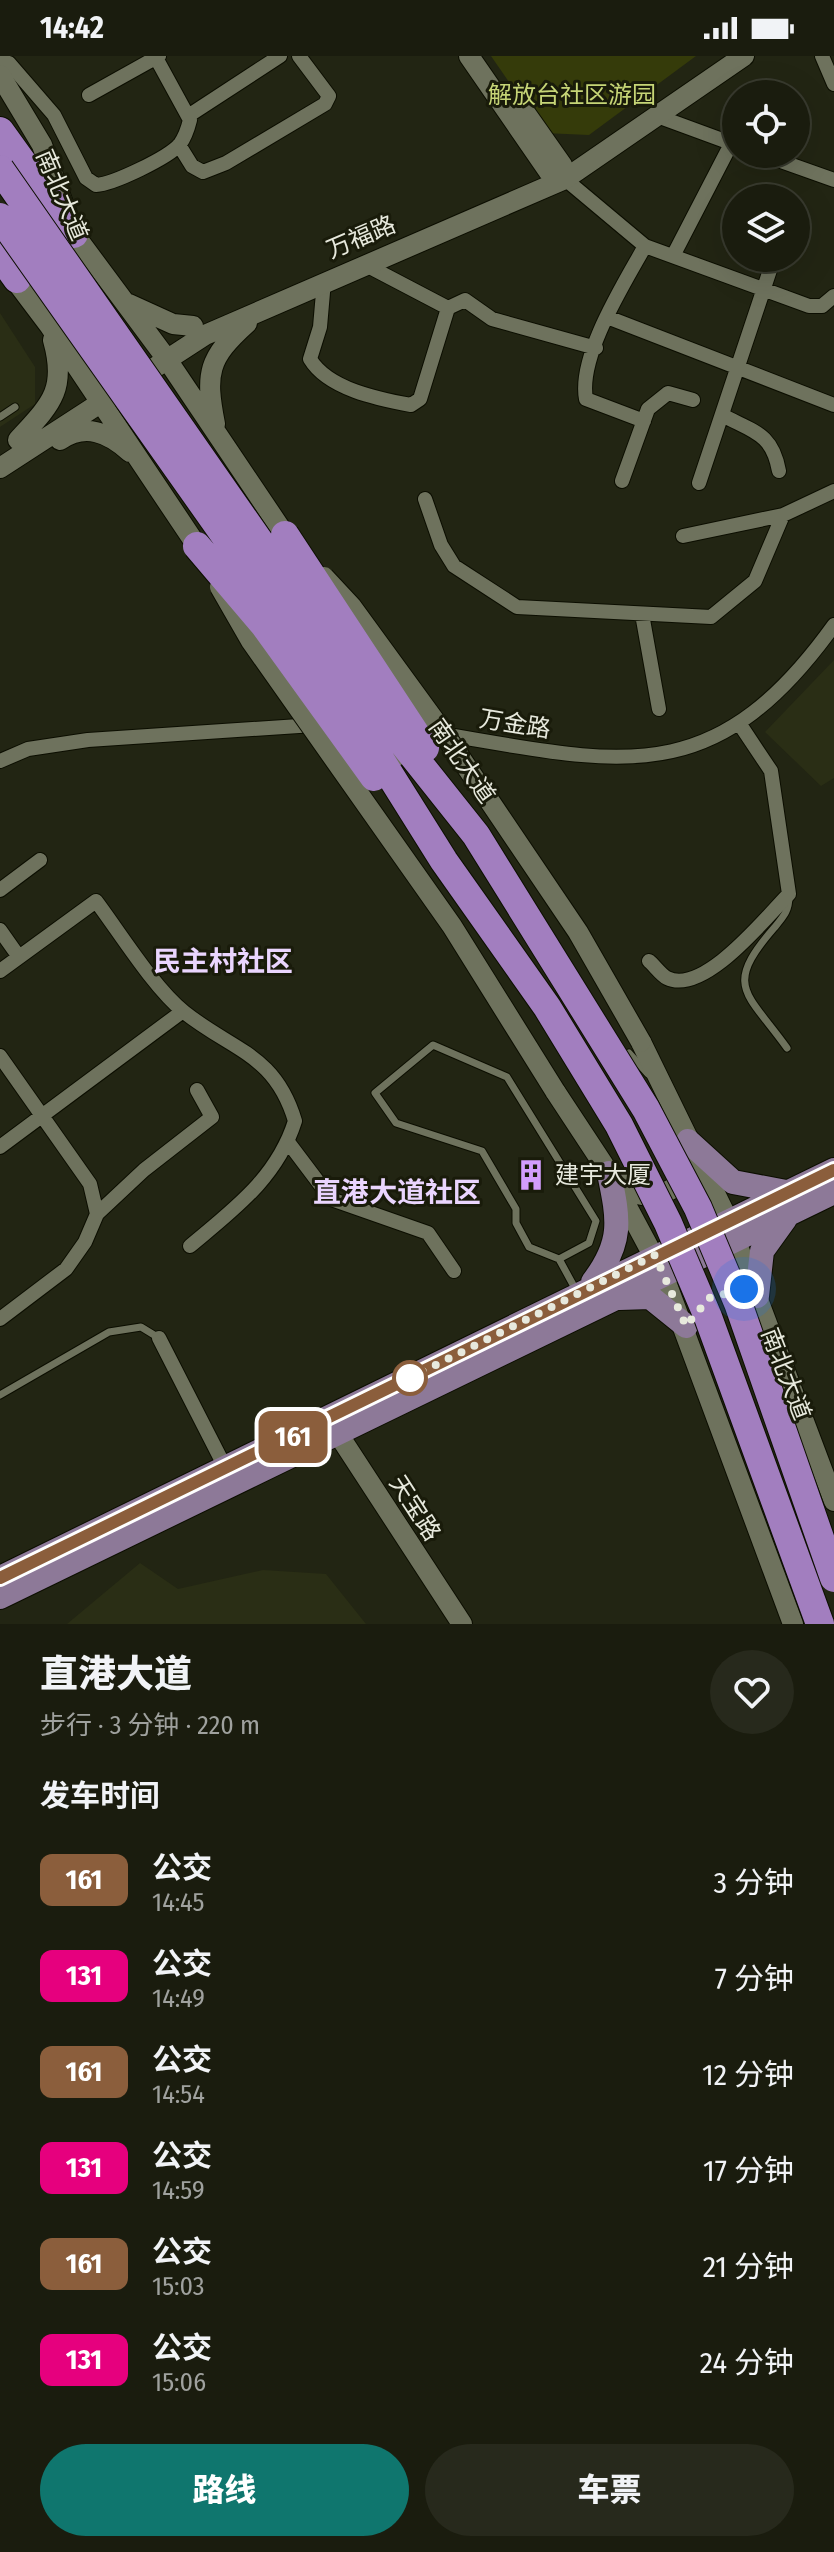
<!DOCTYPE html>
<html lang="zh">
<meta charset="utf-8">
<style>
body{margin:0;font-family:"Fira Sans Condensed","Noto Sans SC",sans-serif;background:#27291c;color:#f1f3f6;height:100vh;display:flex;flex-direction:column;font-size:30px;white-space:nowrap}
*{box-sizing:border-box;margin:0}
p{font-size:26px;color:#9fa19e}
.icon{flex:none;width:44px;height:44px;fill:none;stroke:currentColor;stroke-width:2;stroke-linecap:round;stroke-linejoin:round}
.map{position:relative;height:1568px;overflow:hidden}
.side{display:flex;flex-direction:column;background:#1a1c0e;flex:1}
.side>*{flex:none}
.badge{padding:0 16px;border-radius:12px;font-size:28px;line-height:52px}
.buttons{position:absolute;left:722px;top:24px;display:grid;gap:16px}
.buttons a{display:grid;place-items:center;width:88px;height:88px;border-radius:50%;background:#1a1c0e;box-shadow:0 8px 32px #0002,0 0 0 2px #383a2e;font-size:40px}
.you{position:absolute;width:40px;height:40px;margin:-20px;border:6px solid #fff;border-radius:50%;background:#1a73e8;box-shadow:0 0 0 12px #1a73e833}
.map>.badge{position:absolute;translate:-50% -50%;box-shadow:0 0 0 4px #fff}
h2{padding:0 40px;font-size:30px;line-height:72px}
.round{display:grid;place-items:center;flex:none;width:84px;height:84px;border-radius:42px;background:#27291c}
.head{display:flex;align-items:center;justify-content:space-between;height:136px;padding:0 40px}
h1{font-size:38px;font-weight:800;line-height:60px}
.primary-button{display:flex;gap:16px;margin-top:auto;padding:16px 40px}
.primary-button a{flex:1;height:92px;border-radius:48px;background:#0f766e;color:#fff;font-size:32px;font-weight:800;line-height:92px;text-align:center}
.primary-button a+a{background:#27291c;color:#f1f3f6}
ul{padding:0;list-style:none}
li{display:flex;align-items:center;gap:24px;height:96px;padding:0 40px}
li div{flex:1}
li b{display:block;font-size:30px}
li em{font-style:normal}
li .badge{min-width:88px;font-weight:700;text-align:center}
.status{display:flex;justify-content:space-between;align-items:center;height:56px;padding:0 40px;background:#1a1c0e;direction:ltr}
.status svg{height:22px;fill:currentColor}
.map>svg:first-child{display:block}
</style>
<div class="status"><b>14:42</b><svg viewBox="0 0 49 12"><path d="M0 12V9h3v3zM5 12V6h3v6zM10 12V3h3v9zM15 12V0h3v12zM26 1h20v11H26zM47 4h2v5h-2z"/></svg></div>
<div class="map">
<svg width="834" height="1568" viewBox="0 0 834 1568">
<rect width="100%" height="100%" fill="#222513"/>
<!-- built -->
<path fill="#2a2e15" d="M0,257l35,54v37l-35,23z
M834,604v118l-13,8 -56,-54z
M140,1507l38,26 85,-19 63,4 40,50h-299z"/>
<!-- green -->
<path fill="#353b0a" d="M491,0h205l-107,79 -45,-2z"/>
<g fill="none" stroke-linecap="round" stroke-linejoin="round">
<defs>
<path id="lane" d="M0,361l15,-10
M787,992c-41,-57 -64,-61 -13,-120 10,-12 15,-17 15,-32
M629,997l19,21
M559,1203l30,-16 7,-22 -89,-144 -74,-32 -58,48 21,30 86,28 34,58v14l13,24 30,12 18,33
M0,1339l109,-63 32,-5 18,11"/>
<path id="street" d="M822,0l12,28
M0,5l9,2 45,52 32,63 10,7c17,-1 72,-27 84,-41 5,-7 8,-16 10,-24l-35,-64
M89,39l70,-39
M188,60l92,-60
M657,60l79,29
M179,89l13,21 11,6 23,-9 99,-59 4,-8 -30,-40
M761,98l73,26
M565,123l80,67 164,60h13l12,-10
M673,200l58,-112
M364,208l84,44
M324,225l-4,46 -10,32c18,30 68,40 101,46l9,-6 28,-91 17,-8 27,19 104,29
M607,261l227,88
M722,359c32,17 50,18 57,56
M644,365l-58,-22c-8,-43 38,-115 59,-153
M622,425l26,-72 20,-16 25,7
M699,427l75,-225
M425,443l16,46 13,21 63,41 194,10 44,-36 28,-66
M683,480l100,-21 51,-24
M642,558l17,95
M442,678c180,30 272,58 392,-109
M0,705l28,-12 60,-9 226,-15
M0,834l40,-30
M0,874l19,27
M649,905c5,4 12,14 18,17 37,18 99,-61 122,-84l-18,-123 -32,-48
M0,915l96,-70c24,32 58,87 88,111 49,39 91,42 111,109 -18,57 -61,88 -105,125
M0,1000l90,128 7,30
M288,1086l43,57 97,34 26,38
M0,1091l183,-136
M0,1263l66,-50 19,-27 12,-28 47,-44 68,-53 -15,-27
M159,1282l67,131"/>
<path id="secondary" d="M469,0l80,116 16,7
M0,19l42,70 32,89 92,124 119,177
M524,55l38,54 3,14
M9,216l40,53 148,221
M129,248l44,20 20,2
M215,368c-10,-51 -7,-66 32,-101
M18,384c33,-36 49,-50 35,-100
M60,384c25,-17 48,-8 70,12
M0,412l205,-133 360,-156 179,-123
M641,986l87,178 106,281
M555,1035l54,82 54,101 130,350
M614,1121c8,6 18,16 28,18 18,4 41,-9 48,-26
M329,1364l133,204"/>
<path id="primary" d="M688,1085l45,41 53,10
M593,1226c30,-40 26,-61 16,-109
M757,1240l5,-45 23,-32
M619,1242l31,-1 36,29
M0,1522l834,-408
M0,1541l834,-405"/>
<path id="highway" d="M0,75l74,103
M0,199l17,24"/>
</defs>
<!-- lane casing -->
<use href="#lane" stroke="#0c0e01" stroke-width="9"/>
<!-- street casing -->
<use href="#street" stroke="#0c0e01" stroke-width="16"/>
<!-- secondary casing -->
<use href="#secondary" stroke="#0c0e01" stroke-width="22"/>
<!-- primary casing -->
<use href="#primary" stroke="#0c0e01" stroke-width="26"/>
<!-- highway casing -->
<use href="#highway" stroke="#0c0e01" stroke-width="30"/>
<!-- lane -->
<use href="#lane" stroke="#6e725d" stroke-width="7"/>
<!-- street -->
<use href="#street" stroke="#6e725d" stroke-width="14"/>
<!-- secondary -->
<use href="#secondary" stroke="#6e725d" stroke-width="20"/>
<!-- primary -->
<use href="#primary" stroke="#8d7998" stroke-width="24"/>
<!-- highway -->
<use href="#highway" stroke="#a27ebf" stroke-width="28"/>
<defs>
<path id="lane-bridge" d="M389,691l10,15"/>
<path id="secondary-bridge" d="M324,521l27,29 94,129 133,197 63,110
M220,531l31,54 201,285 103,165"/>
<path id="highway-bridge" d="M0,113l379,544 97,122 170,274 52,99 40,95 96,275
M0,161l360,510 84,134 103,146 72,118 49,98 40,94 112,307
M285,479l140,213
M197,490l68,80 109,151"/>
</defs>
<!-- lane-bridge casing -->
<use href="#lane-bridge" stroke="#0c0e01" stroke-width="9" stroke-linecap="butt"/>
<!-- secondary-bridge casing -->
<use href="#secondary-bridge" stroke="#0c0e01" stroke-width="22" stroke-linecap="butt"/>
<!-- highway-bridge casing -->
<use href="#highway-bridge" stroke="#0c0e01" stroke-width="30" stroke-linecap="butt"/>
<!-- lane-bridge -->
<use href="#lane-bridge" stroke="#6e725d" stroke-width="7"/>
<!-- secondary-bridge -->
<use href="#secondary-bridge" stroke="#6e725d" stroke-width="20"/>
<!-- highway-bridge -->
<use href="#highway-bridge" stroke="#a27ebf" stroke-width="28"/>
</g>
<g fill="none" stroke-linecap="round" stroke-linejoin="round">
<defs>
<path id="line" d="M0,1522l834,-408"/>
</defs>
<!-- line casing -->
<use href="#line" stroke="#fff" stroke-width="18"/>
<!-- line -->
<use href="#line" stroke="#8b5e3c" stroke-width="12"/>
<!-- walk -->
<path stroke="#e7e9dd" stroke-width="8" stroke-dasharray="0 14.4" d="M410,1322l245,-123 31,71 23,-28 35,-9"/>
</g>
<!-- icons -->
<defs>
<symbol id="building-bare" viewBox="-9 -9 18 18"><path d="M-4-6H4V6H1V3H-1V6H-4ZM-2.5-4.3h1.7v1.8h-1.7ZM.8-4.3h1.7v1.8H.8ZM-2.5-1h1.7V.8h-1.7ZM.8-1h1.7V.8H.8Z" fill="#d29dfd" stroke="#191b0a" stroke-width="2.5" paint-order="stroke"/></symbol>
</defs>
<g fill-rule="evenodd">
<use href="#building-bare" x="509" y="1097" width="44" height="44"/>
</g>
<!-- markers -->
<circle fill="#fff" stroke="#8b5e3c" stroke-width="4" cx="410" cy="1322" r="16"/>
<g text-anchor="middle" stroke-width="6" stroke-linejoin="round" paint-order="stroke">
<!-- park labels -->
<g font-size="24" fill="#c6d576" stroke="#191b0a">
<text x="572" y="47">解放台社区游园</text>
</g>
<!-- street labels -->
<g font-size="24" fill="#e7e9dd" stroke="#191b0a">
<text transform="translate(62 139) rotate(67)" y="8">南北大道</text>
<text transform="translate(361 181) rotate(-23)" y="8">万福路</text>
<text transform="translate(515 668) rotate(9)" y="8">万金路</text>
<text transform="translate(462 705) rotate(55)" y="8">南北大道</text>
<text transform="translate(786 1318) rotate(69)" y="8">南北大道</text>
<text transform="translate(415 1452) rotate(57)" y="8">天宝路</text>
</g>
<!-- poi labels -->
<g font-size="24" fill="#e7e9dd" stroke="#191b0a" text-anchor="start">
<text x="555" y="1127">建宇大厦</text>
</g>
<!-- quarter labels -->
<g font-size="28" font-weight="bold" fill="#ead5fe" stroke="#191b0a">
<text x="223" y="915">民主村社区</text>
<text x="397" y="1146">直港大道社区</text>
</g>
</g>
</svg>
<div class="buttons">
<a><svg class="icon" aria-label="locate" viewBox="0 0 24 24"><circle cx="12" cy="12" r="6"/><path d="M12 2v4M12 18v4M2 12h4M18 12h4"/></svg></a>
<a><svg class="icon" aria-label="layers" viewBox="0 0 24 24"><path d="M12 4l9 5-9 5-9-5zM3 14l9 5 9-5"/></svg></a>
</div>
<div class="you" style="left:744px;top:1233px"></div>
<b class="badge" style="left:293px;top:1381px;background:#8b5e3c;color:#fff">161</b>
</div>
<section class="side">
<div class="head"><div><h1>直港大道</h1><p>步行 · 3 分钟 · 220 m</p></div><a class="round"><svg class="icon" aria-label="heart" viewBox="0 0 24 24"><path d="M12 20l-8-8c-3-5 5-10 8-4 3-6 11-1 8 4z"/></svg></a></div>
<h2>发车时间</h2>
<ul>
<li><span class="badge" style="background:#8b5e3c;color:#fff">161</span><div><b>公交</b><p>14:45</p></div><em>3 分钟</em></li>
<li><span class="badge" style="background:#e6007e;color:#fff">131</span><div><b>公交</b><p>14:49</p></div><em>7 分钟</em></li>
<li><span class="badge" style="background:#8b5e3c;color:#fff">161</span><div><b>公交</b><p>14:54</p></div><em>12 分钟</em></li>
<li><span class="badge" style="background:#e6007e;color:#fff">131</span><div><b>公交</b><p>14:59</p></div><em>17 分钟</em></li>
<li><span class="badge" style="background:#8b5e3c;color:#fff">161</span><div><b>公交</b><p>15:03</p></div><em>21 分钟</em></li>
<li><span class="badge" style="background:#e6007e;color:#fff">131</span><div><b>公交</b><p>15:06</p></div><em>24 分钟</em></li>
</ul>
<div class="primary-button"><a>路线</a><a>车票</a></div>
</section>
